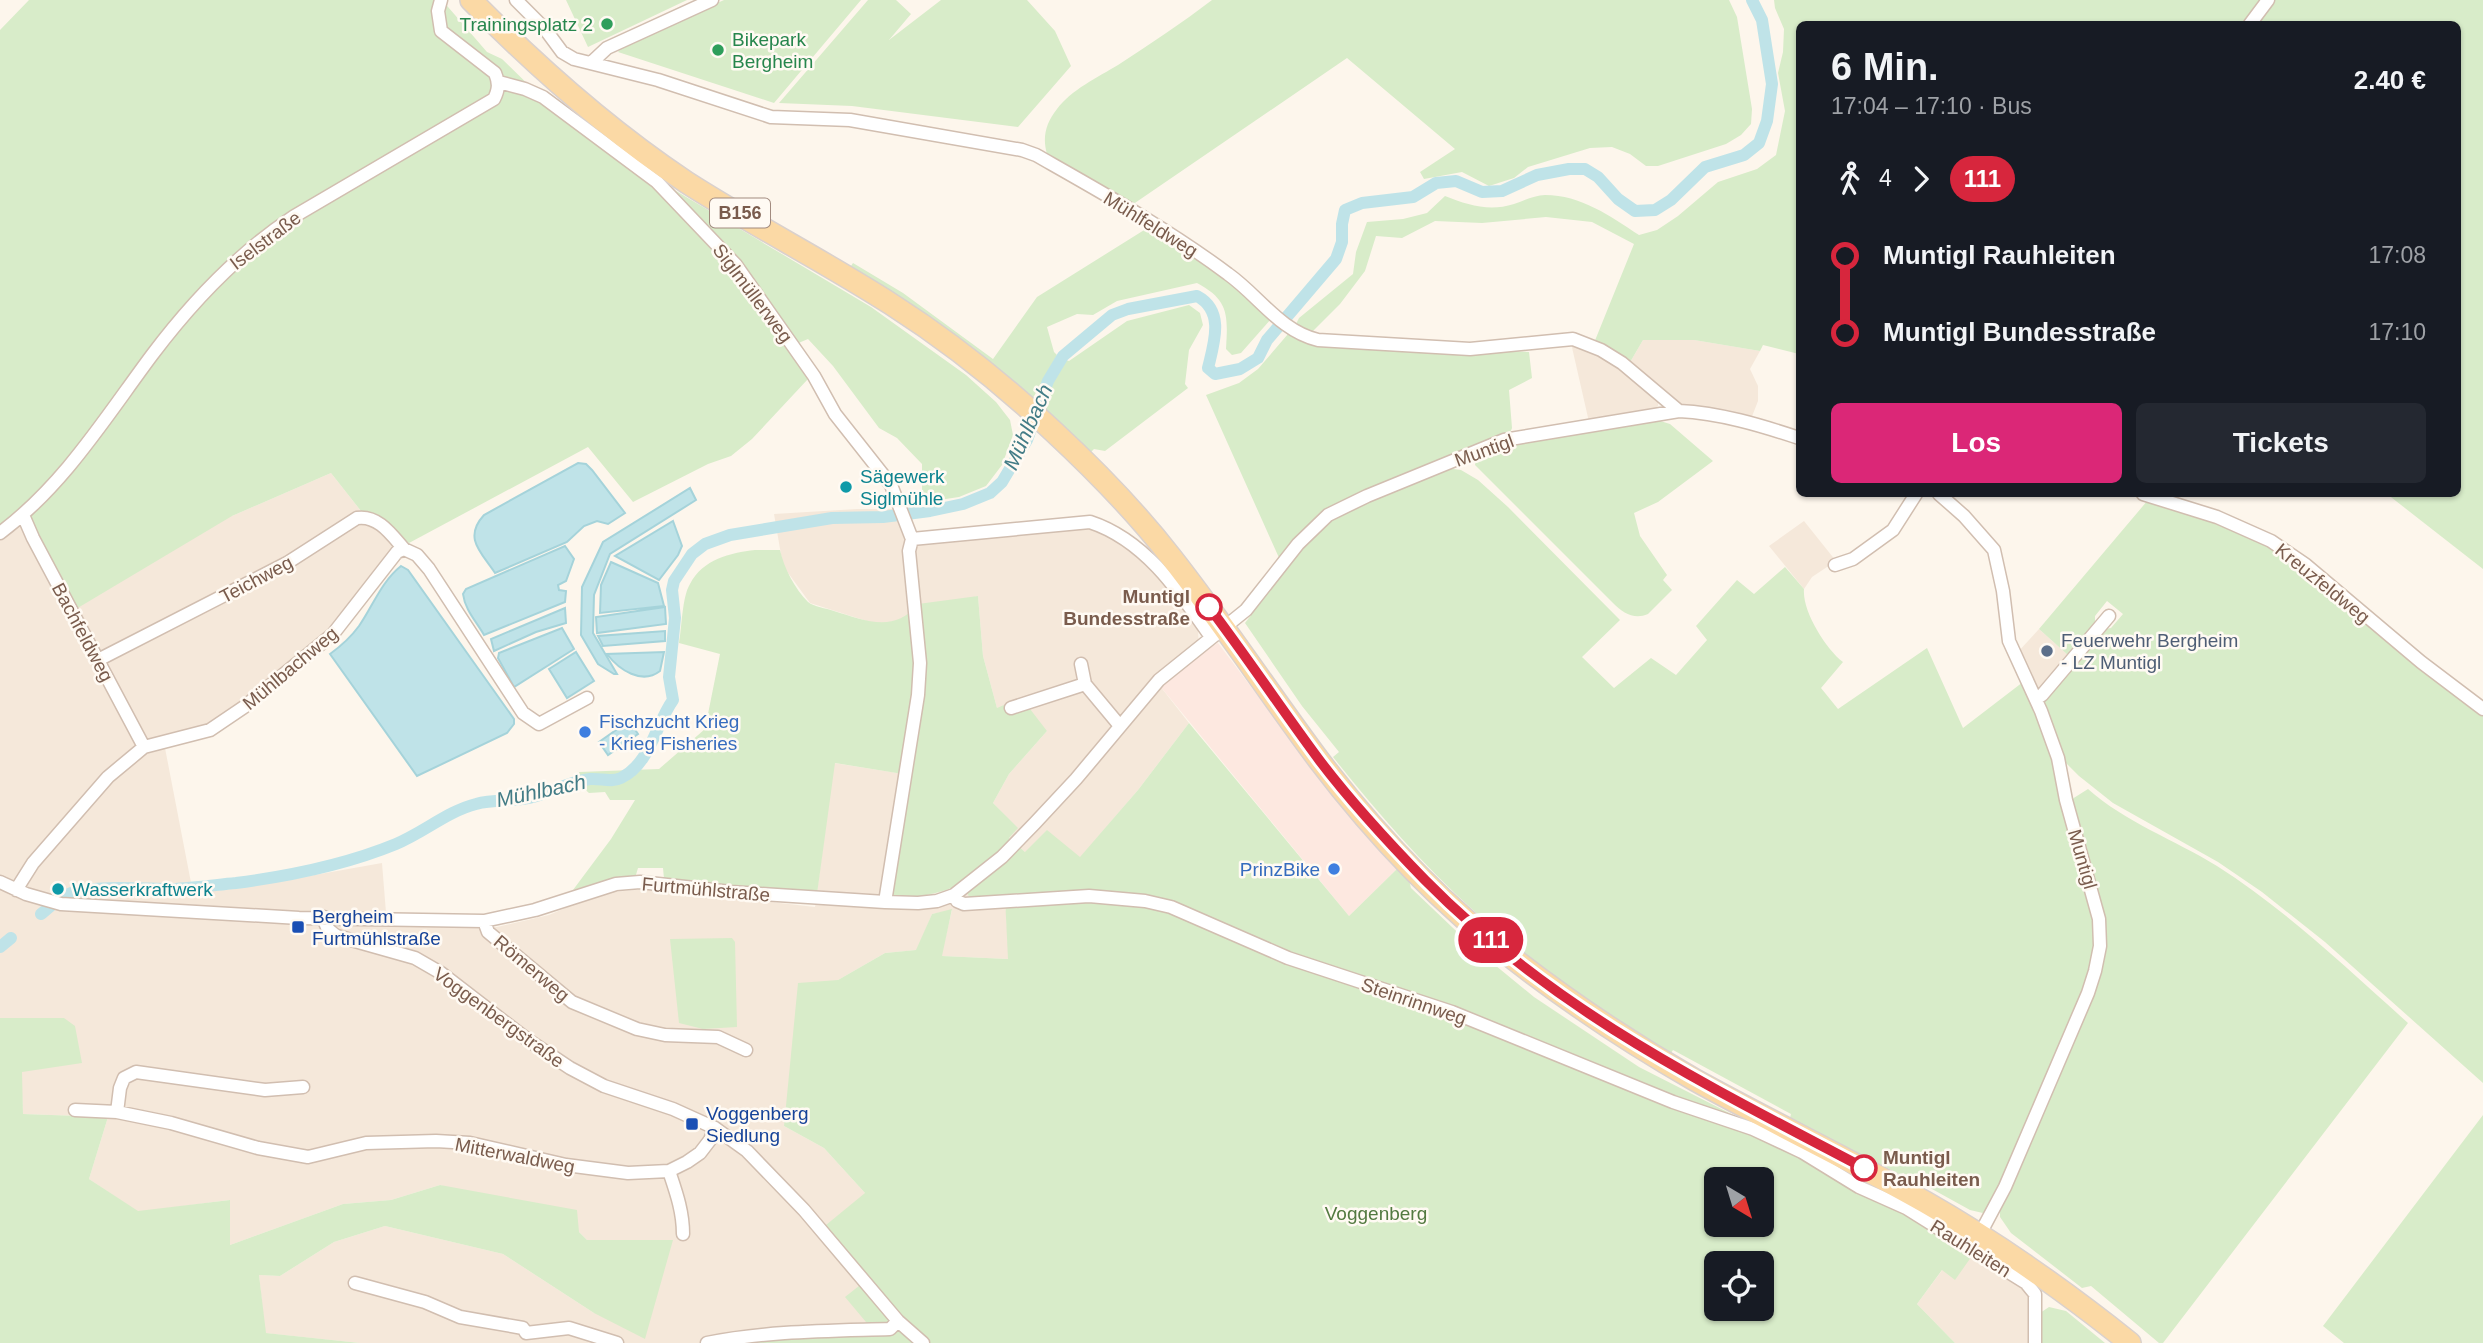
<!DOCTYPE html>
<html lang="de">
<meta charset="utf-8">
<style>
body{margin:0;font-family:Arial,sans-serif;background:#242831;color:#f1f3f6;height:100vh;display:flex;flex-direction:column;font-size:26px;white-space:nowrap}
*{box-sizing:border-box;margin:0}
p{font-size:23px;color:#9ea1a6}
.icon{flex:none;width:38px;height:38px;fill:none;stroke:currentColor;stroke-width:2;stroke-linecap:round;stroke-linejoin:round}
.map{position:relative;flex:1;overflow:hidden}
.details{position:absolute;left:1796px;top:21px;width:665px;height:476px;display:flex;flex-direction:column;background:#171b24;border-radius:10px;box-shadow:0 2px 5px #0004}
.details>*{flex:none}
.badge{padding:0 14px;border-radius:23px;font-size:24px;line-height:46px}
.needle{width:46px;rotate:142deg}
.fabs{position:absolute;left:1704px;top:1167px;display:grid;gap:14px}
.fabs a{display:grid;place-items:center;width:70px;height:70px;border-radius:10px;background:#171b24;box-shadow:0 2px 5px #0004;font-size:35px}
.map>.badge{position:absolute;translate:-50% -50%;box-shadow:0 0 0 4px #fff}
.legs{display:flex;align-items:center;gap:10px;height:77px;padding:0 35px;font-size:23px}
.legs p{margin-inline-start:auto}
.head{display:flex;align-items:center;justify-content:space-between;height:119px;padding:0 35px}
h1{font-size:38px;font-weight:600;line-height:52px}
.button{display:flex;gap:14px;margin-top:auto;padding:14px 35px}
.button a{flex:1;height:80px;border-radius:10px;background:#db2777;color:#fff;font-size:28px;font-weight:600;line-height:80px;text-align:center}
.button a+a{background:#242831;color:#f1f3f6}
ul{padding:0 35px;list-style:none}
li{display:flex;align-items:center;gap:24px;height:77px;font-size:26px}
li i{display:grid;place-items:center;width:10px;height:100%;margin:0 9px;background:currentColor}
li i::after{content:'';width:18px;height:18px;margin:-9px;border:5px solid;border-radius:50%;background:#171b24}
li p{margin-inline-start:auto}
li:first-child i{background:linear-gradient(#0000 50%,currentColor 0)}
li:last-child i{background:linear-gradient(currentColor 50%,#0000 0)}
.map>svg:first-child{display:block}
</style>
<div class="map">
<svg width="2483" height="1343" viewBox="0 0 2483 1343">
<rect width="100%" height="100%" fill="#fdf6ec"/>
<!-- residential -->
<path fill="#f5e8da" d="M1643,340h51l66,11 -10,18 8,17v15l-7,18 -75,-16 -47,-39z
M1571,343l24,8 32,20 31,30v5l-5,4 -64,12z
M331,473l30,38h7l11,6 16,18 14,8 -5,15 -11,4 -38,55 -29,28 -76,62 -85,41 28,145 48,-5 141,-25 5,62 110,2 52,-12 40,-17 24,-6 22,-2 18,-1 162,18 19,-144 76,12 10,122 24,-5 19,-9 42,14 4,62 -68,-3 11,-46 -20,4 -15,36 -32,3 -47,27 -54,146 40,22 41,45 7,136 -135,14h-377l-95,-10 -6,-58 21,1 54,-34 51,-16 118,28 91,59 78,-73h-85l-8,-8 -139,-47 -49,15 -48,4 -113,41 -1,-45 -91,12 -49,-33 19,-62 -85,-3 -2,-42 43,-54h-64v-490l24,-20 208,8z
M857,509h48l9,34 167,-16 18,3 19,10 41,34 39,55 1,25 -39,32 29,37 -51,67 -58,68 -54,-5 -17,-15 8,-10 -24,-25 16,-29 38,-43 -50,-23 -14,-52 -5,-60 -90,27 -12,1 -66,-21 -27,-37 -9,-52z
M1804,521l32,40 -24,16 -8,12 -35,-43z
M2039,629l30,27 -29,34 -4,2 -19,-39z
M1974,1253l49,33 8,8 1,49h-77l-38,-39 26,-35z"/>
<!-- commercial -->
<path fill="#fde8e0" d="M1218,643l101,134 80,90 -50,49 -189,-230 39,-32z"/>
<!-- green -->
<path fill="#d8ecc9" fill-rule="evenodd" d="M29,0h413l45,52 15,7 44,43 78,58 247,147 95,68 30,27 14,18 3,15 -11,30 -16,21 -27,11 -33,5 -4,-7v-31l-25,-26 -18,-10 -46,-62 -25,-27 -19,8 19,32 -56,60 -21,17 -23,8 -75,38 -45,-55 -179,96c-17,-10 -29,-31 -48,-32l-30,-38 -99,43 -156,93 -52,-101 -24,20v-498z
M566,0h121l-99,47z
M724,0h137l-87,103 -156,-51 5,-6z
M868,0h28l15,14 -22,26 52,-40h86l28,31 16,35 -53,61 -166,-21 -73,-3z
M1212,0h517l8,17 15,92 -1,15 -10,11 -15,9 -68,22h-12l-16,-12 -18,-7 -22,1 -62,19 -14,11 -25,8 -27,-14 -38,7 -4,-7 35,-23 -108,-91 -218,149 -82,-53c-5,-17 -1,-31 10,-45 14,-19 41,-32 61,-44 32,-21 64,-42 94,-65z
M1774,0h490l-23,24h-442v330l-36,-9 -3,6 -66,-11h-51l-14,24 -35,-21 40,-99 -42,-22 -46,-5 -64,6 -47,-2 -33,17 -26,-2 -11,35 -25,33 -30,30 -16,-6 5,-10 54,-44 3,-22 11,-30 36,-3 24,-6 18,-17c23,9 44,16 69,8 9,-3 21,-9 31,-9 36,0 65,21 94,40l18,-5 21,-14 40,-34 39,-13 19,-14 9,-44 -7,-38 5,-21 1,-23 -9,-21z
M2272,0h211v569l-96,-75h70v-470h-201z
M1149,227l84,57 38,35 -30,34 -9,2 -6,-6c2,-34 3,-49 -29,-66l-80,18 -24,14 -16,-1 -30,13 7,25 3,3 -24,43c-58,-48 -117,-92 -182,-132l2,-3 50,30 90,66 44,-62z
M1189,305l11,8 3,12 -14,25 -4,34 3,4 -83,63 -11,-2 -3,3 -50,-48 25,-44 3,1 58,-40z
M1288,334l12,7 17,2 212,9 3,26 -23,12 3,38 -2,5 -158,65 -72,62 -74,-165 33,-12 19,-14z
M1657,420l13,4 43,37 -55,41 -24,11 6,23 27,39 -4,5 9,10 -24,24c-14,6 -25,-1 -35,-11l-138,-138 1,-8 31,-13z
M1446,468l15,2 17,10 30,27 112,113 -38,37 32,31 37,-30 25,17 31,-35 -11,-14 41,-46 17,14 31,-27 19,22c-2,22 22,60 39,73l-22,26 17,21 89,-61 36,80 60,-46 28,65 44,169 -2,56 -106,242 -17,-4 -67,-37 -2,2 -111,-57 1,-4 -118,-64 -2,3c-69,-43 -138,-88 -198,-143 -52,-47 -97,-99 -140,-153l6,-5 -37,-46 -57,-83 60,-79 17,-17 16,-11z
M2148,500l98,33 58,35 179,146v369l-158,-141 -63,-50 -44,-30 -105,-59 -34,-27 -13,-13 -7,-22 -6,-6 -9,-25 1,-12 60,-69 6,-1 12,-14 -16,-13 -12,15v9l-26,31 -30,-27z
M755,550h25c4,18 15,39 28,52 6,5 18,6 26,9 30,9 60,23 84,-7l60,-8 5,60 14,52 7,-3 5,10 21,-6 17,22 -38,43 -16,29 25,25 -9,10 16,14 22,-22 33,27 58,-67 51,-67 160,193 50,-49 9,9 3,12 62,59 61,50 105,70 108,55 227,131 -19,27 -13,-10 -25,34 38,39h-1218l134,-15 -26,-31 24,-19 -43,-53 39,-32 -41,-45 -40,-22 14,-143 40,-3 47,-27 31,-3 16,-36 20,-5 -10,47 66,3 -3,-62 -35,2 -7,-16c-24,12 -46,14 -72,16l18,-124 -74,-12 -18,131 -153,-15 -1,-11h-25l-3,10 -25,1 -37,11 38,-51 24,-39h-25l-5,-8 -16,1 -8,-7 -2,-14 80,-3 46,-40 15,-75 -41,-11c3,-16 3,-46 11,-59 13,-25 40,-31 65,-34zM1717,1180h45v45h-45zM1717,1264h45v45h-45z
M2088,789c37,33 87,51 129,77 69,44 130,102 191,157l-245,320h-4l-68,-57 -9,2 -71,-55 -11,-16v-14l102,-257 -33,-145z
M732,938l3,4 2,85 -34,2 -24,-6 -9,-84z
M0,1018h64l11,8 7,37 -60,9 1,42 85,3 -19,62 49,32 92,-11v45l113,-41 48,-4 49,-15 137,25 2,22 8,8h86l-28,99 -51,-26 -91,-59 -118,-28 -51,16 -54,34 -21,-1 7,58 94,10h-360z
M2483,1115v228h-139l-21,-17z
M2049,1307l17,4 39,32h-65v-30z"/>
<!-- water -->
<path fill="#bfe3e8" stroke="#a5d3da" stroke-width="2" d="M578,463l8,1 6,6 33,43 -17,11 -11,-3 -13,5 -17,16 -72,31c-14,-21 -32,-35 -11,-58z
M690,488l6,12 -86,54 -16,41 -1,38 24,41h-3l-16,-10 -17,-29 1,-48 21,-45z
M673,521l9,25 -4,9 -19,25 -44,-24z
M565,546l9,13 -8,22 -8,4 1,5 7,1 -1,11 -81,33c-8,-14 -19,-25 -21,-41l3,-5z
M611,562l47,21 6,23 -64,7 1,-28z
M401,566l7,4 106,149v5l-7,9 -90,43 -87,-122c11,-8 21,-17 29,-28 14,-20 22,-44 42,-60z
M665,607l1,17 -69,9 -1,-16z
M565,608l1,15 -30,9 -42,19 -3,-12z
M562,628l12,21 -60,38 -16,-29 1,-5z
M665,631v10l-62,5 -5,-10z
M576,652l18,29 -27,17 -18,-29z
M664,652l-4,19c-18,14 -41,-1 -53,-17z
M629,721l9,13 -30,21 -9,-13z"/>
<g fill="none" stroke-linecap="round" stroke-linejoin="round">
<!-- canal -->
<path stroke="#bfe3e8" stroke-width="12" d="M41,914c9,-7 19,-18 30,-21 27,-8 72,-4 101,-4 21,-1 43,-4 64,-6 54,-7 109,-18 160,-39 27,-11 52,-33 80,-40 18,-5 36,-2 53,-6 21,-5 39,-16 61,-19 11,-1 21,4 31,-1 30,-15 34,-53 52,-78l-4,-23 6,-59 -3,-28 2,-9 18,-27 13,-10 25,-9 102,-17 51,-1 47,-6 33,-7 27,-11 12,-11 25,-42 21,-59 15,-25 49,-41 16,-6 69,-13c28,15 17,47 11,72l7,6 25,-5 18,-11 9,-18 69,-81 6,-17v-18l3,-14 17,-7 51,-6 23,-14 20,-2 26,11 20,-1 35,-16 32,-6h16l13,8 20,22 17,12 20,-1 16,-10 34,-33 39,-12 15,-12 8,-22 5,-37 -10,-64 -10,-20
M0,947l11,-9"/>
<defs>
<path id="minor" d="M516,0l29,29 17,23 12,7 84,21 113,37 79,3 172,30 14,5c65,37 132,74 192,119 31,22 52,57 90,66l152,9 103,-10 28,11 21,13 57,48
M2250,24l18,-24
M591,63l16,-15 105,-48
M499,82l26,7 18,8 114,85 79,83 78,111 21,38 56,71 21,54
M1939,494l25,22 30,34 9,41 6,50 32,70 17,47 8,42 33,119 1,27 -5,25 -7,22 -83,194 -25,47
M2143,494l74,23 54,24 35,24 115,97 62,47
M23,515l10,23 111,209
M0,533c64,-48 105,-115 152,-178 40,-53 85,-101 141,-138l201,-118c5,-10 5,-16 1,-26l-54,-42 -3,-20 3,-11
M1835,565l18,-6 40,-29 23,-36
M98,660l189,-97 70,-45c21,-3 34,16 47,31
M1081,664l4,20
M2036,699l6,-4 67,-79
M1011,708l74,-24 35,42
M0,882l26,12 35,10 238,14 185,3 51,-11 81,-26 24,-2 91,10 154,10 33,1 19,-2 17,-6 48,-38 33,-34 41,-44 83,-99 87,-70 52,-66 30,-29 39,-19 137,-56 175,-29c41,2 81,14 120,27
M16,890l17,-27 75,-86 36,-30 66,-17 34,-23 89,-73 64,-82 7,-3 13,6 12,14 94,144 16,11 48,-26
M954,895l3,6 7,3 125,-8 56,5 26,6 117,51 164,54 221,90 80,27 49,23 57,35 47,21 120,75 9,11v49
M885,902l33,-207 2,-32 -11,-112 3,-12 178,-17c55,18 89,69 121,115
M324,917c1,10 5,14 13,19l78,22 26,15 87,67 42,28 34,18 69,23 42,19 32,23 57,59 94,111 25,22
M484,921l4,11 84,70 65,27 28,6 53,2 28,13
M75,1110l42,2 54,11 87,25 50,9 58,-14 70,-2 34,2 96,22 62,8 41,-2 18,-9 13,-9 10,-13 5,-12
M117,1112l3,-24 4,-10 12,-6 129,18 38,-3
M669,1171c7,21 14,40 14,63
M355,1283l70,19 35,15 63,11 3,5 43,-5 48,15
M707,1343c59,-12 122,-12 183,-14l8,-8"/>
<path id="primary" d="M471,0c66,67 137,130 215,182 67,43 138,79 205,122 58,37 112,80 162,127 42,39 83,81 118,126 52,66 97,135 147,202 56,74 123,145 197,201 57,44 117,84 180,120 76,42 154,79 230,122 72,41 140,89 205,141"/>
</defs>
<!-- minor casing -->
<use href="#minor" stroke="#d1beb0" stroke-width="15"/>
<!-- primary casing -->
<use href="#primary" stroke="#dad1cd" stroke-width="24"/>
<!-- minor -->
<use href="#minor" stroke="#fff" stroke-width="12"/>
<!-- primary -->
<use href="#primary" stroke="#fbd9a5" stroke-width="21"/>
</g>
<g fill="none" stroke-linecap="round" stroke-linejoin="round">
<defs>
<path id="line-1" d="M1209,607c38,50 73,103 111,154 32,42 68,81 105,119 129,131 280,204 439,288"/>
</defs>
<!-- line-1 casing -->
<use href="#line-1" stroke="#fff" stroke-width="16"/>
<!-- line-1 -->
<use href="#line-1" stroke="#d7263d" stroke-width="10"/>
</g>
<!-- markers -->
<g fill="#2e9e5b" stroke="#fffaf3" stroke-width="2.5">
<circle cx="607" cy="24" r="7"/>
<circle cx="718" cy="50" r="7"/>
</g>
<g fill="#0f9aa8" stroke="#fffaf3" stroke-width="2.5">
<circle cx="846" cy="487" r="7"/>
<circle cx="58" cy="889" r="7"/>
</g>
<g fill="#fff" stroke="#d7263d" stroke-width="3.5">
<circle cx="1209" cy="607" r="12"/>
<circle cx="1864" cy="1168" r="12"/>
</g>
<circle fill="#5c6f8a" stroke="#fffaf3" stroke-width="2.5" cx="2047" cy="651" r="7"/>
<g fill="#3f7fe0" stroke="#fffaf3" stroke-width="2.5">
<circle cx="585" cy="732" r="7"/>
<circle cx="1334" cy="869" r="7"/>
</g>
<g fill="#1a4fb4" stroke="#fffaf3" stroke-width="2.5">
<rect x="291" y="920" width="14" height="14" rx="3.5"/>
<rect x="685" y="1117" width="14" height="14" rx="3.5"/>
</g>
<g text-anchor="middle" stroke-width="5" stroke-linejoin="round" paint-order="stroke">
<!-- shield labels -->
<rect fill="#fffaf3" stroke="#a28b7f" stroke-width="2" x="710" y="198.5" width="60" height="29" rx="5"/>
<g font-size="18" font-weight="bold" fill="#7a5c4d">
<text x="740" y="219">B156</text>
</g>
<!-- leisure labels -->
<g font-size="19" fill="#27864d" stroke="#fffaf3" text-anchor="end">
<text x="593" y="31">Trainingsplatz 2</text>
<text x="732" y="46" text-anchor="start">Bikepark<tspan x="732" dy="22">Bergheim</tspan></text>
</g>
<!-- street labels -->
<g font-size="19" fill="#7a5c4d" stroke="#fffaf3">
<text transform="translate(1151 224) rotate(32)" y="7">Mühlfeldweg</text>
<text transform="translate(265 240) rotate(-37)" y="7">Iselstraße</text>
<text transform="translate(753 293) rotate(53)" y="7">Siglmüllerweg</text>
<text transform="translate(1484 450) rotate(-20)" y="7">Muntigl</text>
<text transform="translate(256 579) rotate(-28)" y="7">Teichweg</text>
<text transform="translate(2323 583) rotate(39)" y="7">Kreuzfeldweg</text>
<text transform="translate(83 632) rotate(62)" y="7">Bachfeldweg</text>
<text transform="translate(290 668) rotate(-40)" y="7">Mühlbachweg</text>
<text transform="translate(2083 859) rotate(74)" y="7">Muntigl</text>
<text transform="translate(706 889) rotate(5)" y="7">Furtmühlstraße</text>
<text transform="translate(532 968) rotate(40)" y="7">Römerweg</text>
<text transform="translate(1414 1001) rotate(19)" y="7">Steinrinnweg</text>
<text transform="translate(499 1017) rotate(36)" y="7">Voggenbergstraße</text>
<text transform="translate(515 1155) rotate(11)" y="7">Mitterwaldweg</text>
<text transform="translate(1971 1248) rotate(32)" y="7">Rauhleiten</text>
</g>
<!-- culture labels -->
<g font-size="19" fill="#0d838f" stroke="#fffaf3" text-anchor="start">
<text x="860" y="483">Sägewerk<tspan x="860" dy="22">Siglmühle</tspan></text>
<text x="72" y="896">Wasserkraftwerk</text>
</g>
<!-- stop labels -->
<g font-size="19" font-weight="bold" fill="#7a5c4d" stroke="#fffaf3" text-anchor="end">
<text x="1190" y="603">Muntigl<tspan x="1190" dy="22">Bundesstraße</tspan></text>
<text x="1883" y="1164" text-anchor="start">Muntigl<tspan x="1883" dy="22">Rauhleiten</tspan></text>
</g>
<!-- service labels -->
<g font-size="19" fill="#4e5e75" stroke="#fffaf3" text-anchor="start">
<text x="2061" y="647">Feuerwehr Bergheim<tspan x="2061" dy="22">- LZ Muntigl</tspan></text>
</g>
<!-- shop labels -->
<g font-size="19" fill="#366cbe" stroke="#fffaf3" text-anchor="start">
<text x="599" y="728">Fischzucht Krieg<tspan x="599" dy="22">- Krieg Fisheries</tspan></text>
<text x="1320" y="876" text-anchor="end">PrinzBike</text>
</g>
<!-- transit labels -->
<g font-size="19" fill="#164399" stroke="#fffaf3" text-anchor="start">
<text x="312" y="923">Bergheim<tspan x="312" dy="22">Furtmühlstraße</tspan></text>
<text x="706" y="1120">Voggenberg<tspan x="706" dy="22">Siedlung</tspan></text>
</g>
<!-- park labels -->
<g font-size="19" fill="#537a41" stroke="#fffaf3">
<text x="1376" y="1220">Voggenberg</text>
</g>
<!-- water labels -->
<g font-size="21" font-style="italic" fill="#437c86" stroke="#fffaf3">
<text transform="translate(1028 427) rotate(-66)" y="7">Mühlbach</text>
<text transform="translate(541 791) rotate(-12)" y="7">Mühlbach</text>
</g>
</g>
</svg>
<div class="fabs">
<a><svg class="needle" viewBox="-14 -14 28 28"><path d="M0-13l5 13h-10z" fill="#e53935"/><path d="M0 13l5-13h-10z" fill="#9ea1a6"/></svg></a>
<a><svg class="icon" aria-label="locate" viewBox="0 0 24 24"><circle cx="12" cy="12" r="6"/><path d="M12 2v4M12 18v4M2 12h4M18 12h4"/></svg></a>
</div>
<b class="badge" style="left:1491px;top:940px;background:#d7263d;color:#fff">111</b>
<section class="details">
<div class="head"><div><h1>6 Min.</h1><p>17:04 – 17:10 · Bus</p></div><b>2.40 €</b></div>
<div class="legs"><svg class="icon" aria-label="walk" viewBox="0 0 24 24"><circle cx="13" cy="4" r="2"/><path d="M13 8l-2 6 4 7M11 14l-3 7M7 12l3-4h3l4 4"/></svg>4<svg class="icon" aria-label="forward" viewBox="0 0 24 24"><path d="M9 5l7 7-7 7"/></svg><b class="badge" style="background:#d7263d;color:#fff">111</b></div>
<ul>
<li><i style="color:#d7263d"></i><b>Muntigl Rauhleiten</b><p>17:08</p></li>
<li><i style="color:#d7263d"></i><b>Muntigl Bundesstraße</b><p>17:10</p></li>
</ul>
<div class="button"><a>Los</a><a>Tickets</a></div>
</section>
</div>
